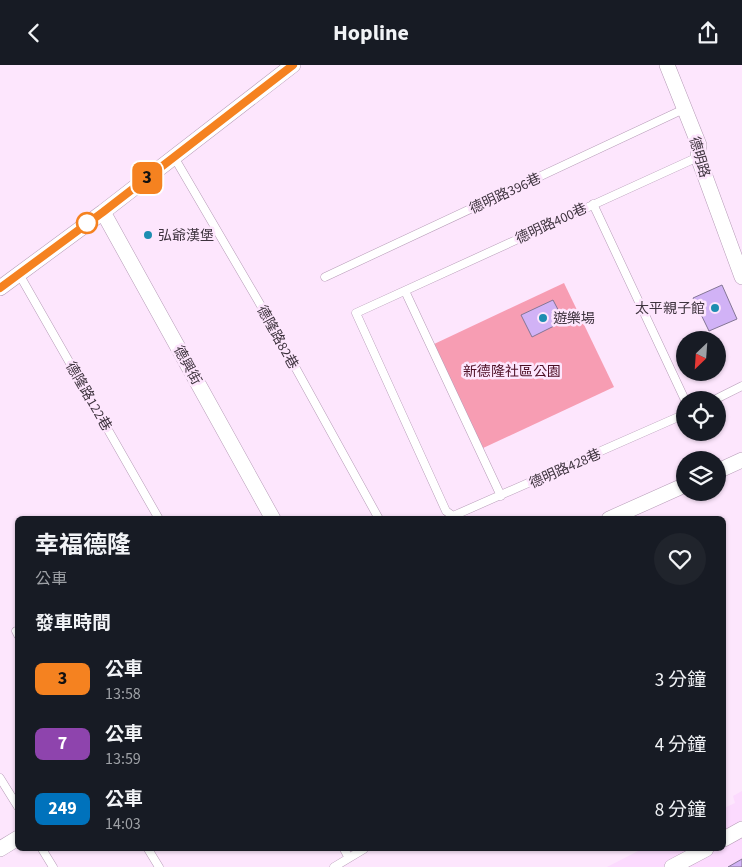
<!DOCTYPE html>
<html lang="zh-TW">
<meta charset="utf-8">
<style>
body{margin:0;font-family:"Source Sans 3","Noto Sans TC",sans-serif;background:#20242c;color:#f1f3f6;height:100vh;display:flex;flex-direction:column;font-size:19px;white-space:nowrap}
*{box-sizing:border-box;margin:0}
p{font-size:16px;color:#9ea1a6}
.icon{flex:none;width:28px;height:28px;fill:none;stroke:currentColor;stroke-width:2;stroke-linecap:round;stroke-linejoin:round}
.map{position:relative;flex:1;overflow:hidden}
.side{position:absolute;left:15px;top:451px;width:711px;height:335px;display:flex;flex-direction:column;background:#171b24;border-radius:8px;box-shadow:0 1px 4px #0004}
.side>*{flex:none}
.badge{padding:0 10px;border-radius:8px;font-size:18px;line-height:32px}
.needle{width:32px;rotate:205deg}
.fabs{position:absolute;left:676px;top:266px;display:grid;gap:10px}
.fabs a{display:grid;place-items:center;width:50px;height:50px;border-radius:50%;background:#171b24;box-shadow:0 1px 4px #0004;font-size:25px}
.map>.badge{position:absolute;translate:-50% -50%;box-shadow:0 0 0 2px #fff}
h2{padding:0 20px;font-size:19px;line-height:45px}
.round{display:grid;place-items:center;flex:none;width:52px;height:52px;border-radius:26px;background:#20242c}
.head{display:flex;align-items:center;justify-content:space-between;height:85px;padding:0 20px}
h1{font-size:24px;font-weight:700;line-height:38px}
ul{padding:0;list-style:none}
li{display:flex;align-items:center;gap:15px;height:65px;padding:0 20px}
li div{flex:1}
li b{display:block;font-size:19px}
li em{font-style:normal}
li .badge{min-width:55px;font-weight:700;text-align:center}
header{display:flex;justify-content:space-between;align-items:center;height:65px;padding:0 20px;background:#171b24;font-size:22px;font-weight:700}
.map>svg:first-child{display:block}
</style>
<header><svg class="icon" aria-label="back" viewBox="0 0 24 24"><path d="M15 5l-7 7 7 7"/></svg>Hopline<svg class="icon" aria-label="share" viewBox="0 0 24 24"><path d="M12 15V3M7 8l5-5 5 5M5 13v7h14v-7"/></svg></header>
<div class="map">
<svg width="742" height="802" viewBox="0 0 742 802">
<rect width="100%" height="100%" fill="#fde6fd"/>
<!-- built -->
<path fill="#fcdafe" d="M742,726v76h-135l35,-18h82v-41l11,-5 -2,-7z"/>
<!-- green -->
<path fill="#f79db3" d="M564,218l50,104 -133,62 -49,-104z"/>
<!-- building -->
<path fill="#d1b2f6" stroke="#847695" d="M722,220l15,34 -28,12 -16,-33z
M553,235l11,21 -32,16 -11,-22z
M742,794v8h-14z"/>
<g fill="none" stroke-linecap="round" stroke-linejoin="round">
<defs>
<path id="lane" d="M174,92l93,159 112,203
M593,139l92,196
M19,209l140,245
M325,212l359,-168
M405,226l96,205
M714,335l28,-14
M685,349l-232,102 -7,-5 -90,-198 342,-156
M16,566l2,4
M0,713l18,29
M42,784l11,18
M148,784l11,18
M344,784l5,9
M334,802l30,-18"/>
<path id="street" d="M667,0l32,80 -1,12 44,120
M103,147l170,307
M0,223l103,-76 190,-147
M718,406l24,-11
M609,454l76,-34
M724,774l18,-10
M0,784l18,-11
M672,802l34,-18"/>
</defs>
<!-- lane casing -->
<use href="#lane" stroke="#b69bb7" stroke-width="9"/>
<!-- street casing -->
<use href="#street" stroke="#b69bb7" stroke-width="16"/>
<!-- lane -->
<use href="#lane" stroke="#fff" stroke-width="8"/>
<!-- street -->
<use href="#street" stroke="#fff" stroke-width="15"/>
</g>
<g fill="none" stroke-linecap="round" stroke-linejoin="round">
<defs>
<path id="line" d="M0,223l103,-76 190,-147"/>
</defs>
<!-- line casing -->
<use href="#line" stroke="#fff" stroke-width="11"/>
<!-- line -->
<use href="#line" stroke="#f58220" stroke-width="8"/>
</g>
<!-- markers -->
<circle fill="#fff" stroke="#f58220" stroke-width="2.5" cx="87" cy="158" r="10"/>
<g fill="#1d8db1" stroke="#fde6fd" stroke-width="2">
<circle cx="148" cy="170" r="5"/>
<circle cx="715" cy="243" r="5"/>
<circle cx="543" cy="253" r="5"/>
</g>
<g text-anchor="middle" stroke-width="5" stroke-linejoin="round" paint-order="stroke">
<!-- street labels -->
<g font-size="14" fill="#3e333e" stroke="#fde6fd">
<text transform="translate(700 92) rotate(74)" y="5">德明路</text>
<text transform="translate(505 128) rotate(-25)" y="5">德明路396巷</text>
<text transform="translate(551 158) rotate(-25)" y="5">德明路400巷</text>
<text transform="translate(278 272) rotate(61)" y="5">德隆路82巷</text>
<text transform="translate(188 300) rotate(61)" y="5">德興街</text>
<text transform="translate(89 331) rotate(60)" y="5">德隆路122巷</text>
<text transform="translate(565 403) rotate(-24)" y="5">德明路428巷</text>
</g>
<!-- poi labels -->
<g font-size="14" fill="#3e333e" stroke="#fde6fd" text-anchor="start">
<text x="158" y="175">弘爺漢堡</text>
<text x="705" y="248" text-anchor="end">太平親子館</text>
<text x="553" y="258">遊樂場</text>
</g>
<!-- park labels -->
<g font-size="14" fill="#4c0e24" stroke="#fde6fd">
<text x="512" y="311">新德隆社區公園</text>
</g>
</g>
</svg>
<div class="fabs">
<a><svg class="needle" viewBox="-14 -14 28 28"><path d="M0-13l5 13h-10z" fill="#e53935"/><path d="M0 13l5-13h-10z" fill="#9ea1a6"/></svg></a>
<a><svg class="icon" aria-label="locate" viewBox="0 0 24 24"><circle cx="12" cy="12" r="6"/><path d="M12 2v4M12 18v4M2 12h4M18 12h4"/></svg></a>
<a><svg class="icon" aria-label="layers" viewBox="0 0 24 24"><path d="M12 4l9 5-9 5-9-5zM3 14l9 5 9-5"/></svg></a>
</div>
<b class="badge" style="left:147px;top:113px;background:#f58220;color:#111">3</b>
<section class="side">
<div class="head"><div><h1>幸福德隆</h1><p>公車</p></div><a class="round"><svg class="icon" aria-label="heart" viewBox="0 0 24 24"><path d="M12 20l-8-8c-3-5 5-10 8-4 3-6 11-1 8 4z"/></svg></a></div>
<h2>發車時間</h2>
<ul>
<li><span class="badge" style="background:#f58220;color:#111">3</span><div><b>公車</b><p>13:58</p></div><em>3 分鐘</em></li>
<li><span class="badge" style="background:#8e44ad;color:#fff">7</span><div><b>公車</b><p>13:59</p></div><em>4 分鐘</em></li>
<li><span class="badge" style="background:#0072bc;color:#fff">249</span><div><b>公車</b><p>14:03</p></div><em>8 分鐘</em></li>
</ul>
</section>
</div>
